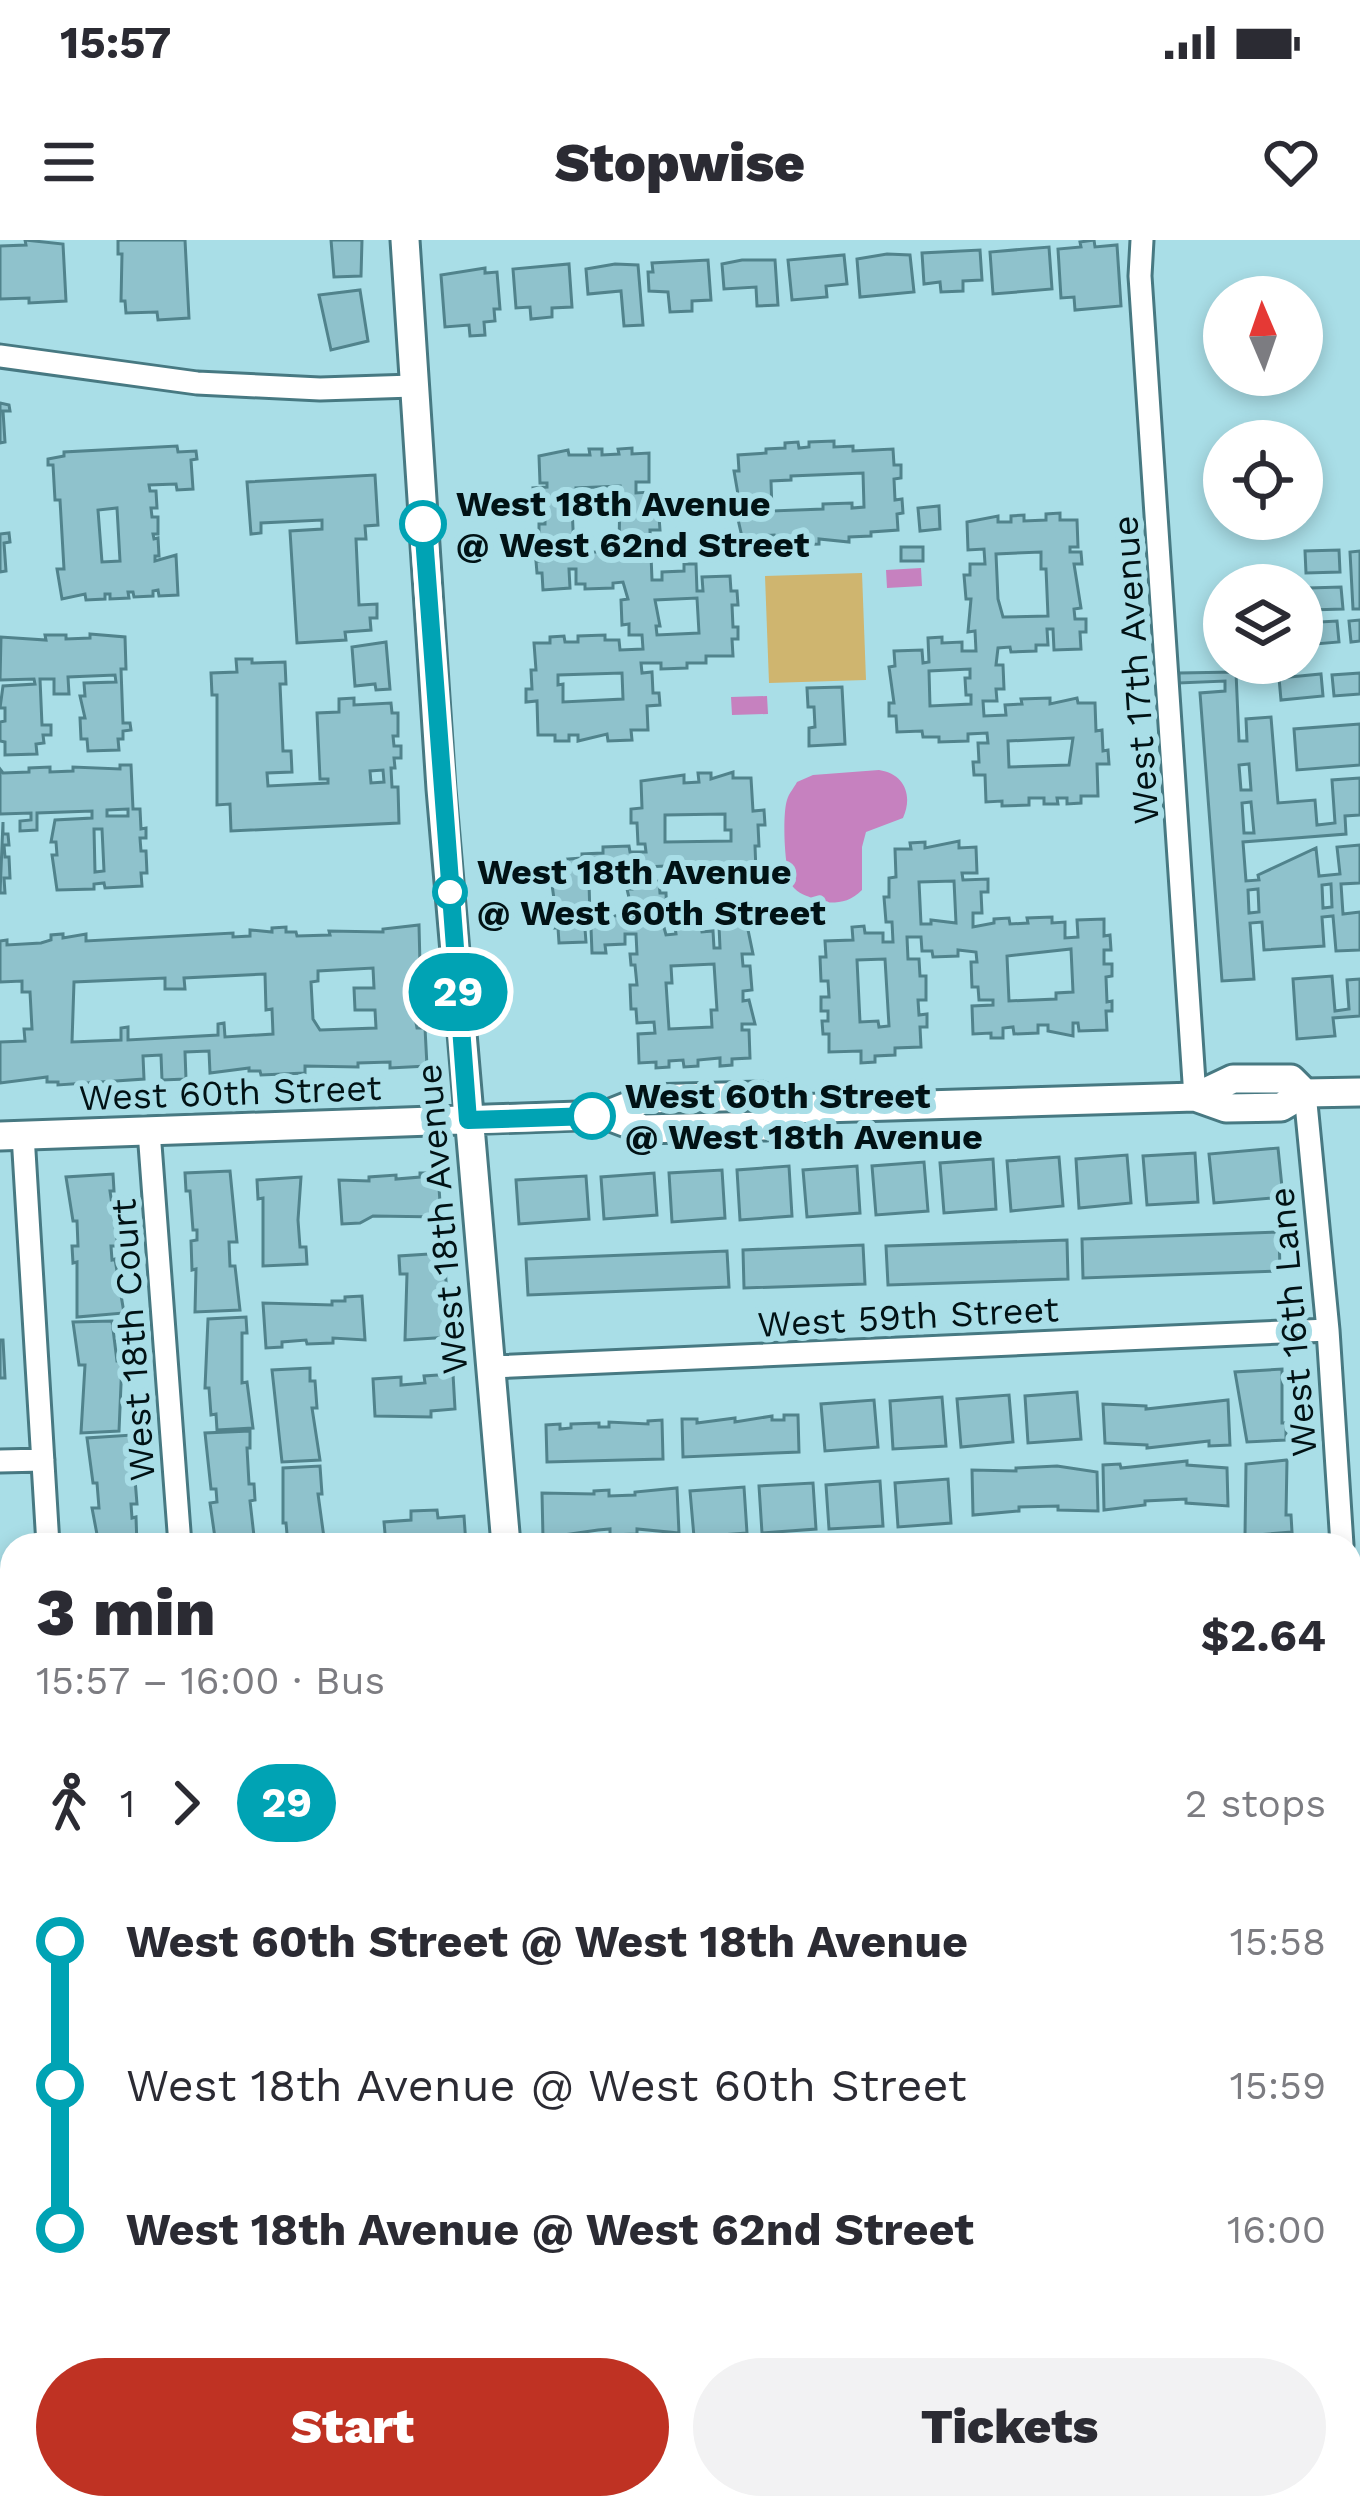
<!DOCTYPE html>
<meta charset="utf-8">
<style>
body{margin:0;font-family:"Work Sans",sans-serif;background:#f2f2f3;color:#2b2b33;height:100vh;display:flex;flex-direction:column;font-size:45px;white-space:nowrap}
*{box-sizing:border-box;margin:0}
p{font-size:39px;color:#7c7c81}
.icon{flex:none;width:66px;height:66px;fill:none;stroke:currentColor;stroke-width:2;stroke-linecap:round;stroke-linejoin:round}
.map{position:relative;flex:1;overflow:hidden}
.sheet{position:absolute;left:0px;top:1293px;width:1362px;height:987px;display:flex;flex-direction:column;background:#fff;border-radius:36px 36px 0 0;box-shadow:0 6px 18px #0003}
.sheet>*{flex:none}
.badge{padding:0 24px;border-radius:39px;font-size:42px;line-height:78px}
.needle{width:78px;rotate:358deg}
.fabs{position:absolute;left:1203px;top:36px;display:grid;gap:24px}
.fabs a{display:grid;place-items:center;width:120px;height:120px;border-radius:50%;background:#fff;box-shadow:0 6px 18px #0003;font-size:60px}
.map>.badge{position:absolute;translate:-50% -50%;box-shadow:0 0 0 6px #fff}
.legs{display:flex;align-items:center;gap:18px;height:132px;padding:0 36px;font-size:39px}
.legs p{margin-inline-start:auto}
.summary{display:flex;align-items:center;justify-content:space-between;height:204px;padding:0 36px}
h1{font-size:66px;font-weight:800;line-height:90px}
.cta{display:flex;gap:24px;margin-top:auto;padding:24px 36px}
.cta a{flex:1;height:138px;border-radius:72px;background:#bf3223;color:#fff;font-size:48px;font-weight:800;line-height:138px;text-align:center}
.cta a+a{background:#f2f2f3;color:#2b2b33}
ul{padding:0 36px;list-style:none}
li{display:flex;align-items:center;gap:42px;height:144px;font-size:45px}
li i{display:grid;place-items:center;width:18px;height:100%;margin:0 15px;background:currentColor}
li i::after{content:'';width:30px;height:30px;margin:-15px;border:9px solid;border-radius:50%;background:#fff}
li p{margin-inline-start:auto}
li:first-child i{background:linear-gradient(#0000 50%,currentColor 0)}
li:last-child i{background:linear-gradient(currentColor 50%,#0000 0)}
.status{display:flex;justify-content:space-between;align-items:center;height:84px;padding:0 60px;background:#fff;direction:ltr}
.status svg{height:33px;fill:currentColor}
header{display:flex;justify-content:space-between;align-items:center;height:156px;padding:0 36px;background:#fff;font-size:54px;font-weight:800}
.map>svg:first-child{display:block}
</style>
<div class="status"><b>15:57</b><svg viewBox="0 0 49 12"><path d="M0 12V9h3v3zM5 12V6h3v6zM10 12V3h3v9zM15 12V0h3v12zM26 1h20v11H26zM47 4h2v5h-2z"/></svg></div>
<header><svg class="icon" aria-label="menu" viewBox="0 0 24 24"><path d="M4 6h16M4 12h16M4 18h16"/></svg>Stopwise<svg class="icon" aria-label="heart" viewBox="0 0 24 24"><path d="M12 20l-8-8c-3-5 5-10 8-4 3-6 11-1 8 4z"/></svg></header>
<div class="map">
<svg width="1360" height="2279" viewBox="0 0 1360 2279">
<rect width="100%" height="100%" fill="#a9dee7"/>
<!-- green -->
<path fill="#cfb56f" d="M862,333l4,107 -97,3 -4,-107z"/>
<!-- water -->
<path fill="#c681bf" d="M921,328l1,18 -35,2 -1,-18z
M767,456l1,18 -36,1 -1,-18z
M879,530c26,4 34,26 24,48l-37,14 -4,15v43c-14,14 -26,13 -45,12 -8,-8 -15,-5 -23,-14 -10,-11 -12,-73 -7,-88 2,-7 7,-12 10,-18l16,-7z"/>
<!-- building -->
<path fill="#8fc2cc" stroke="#51838c" stroke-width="3" fill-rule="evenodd" d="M25,0l38,4 3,57 -37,2v-5l-29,1v-53l26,-1z
M118,0h67l4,78 -31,2 -1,-8 -31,1 -1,-12h-4l1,-47h-4z
M331,0h31l-1,36 -27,1z
M1094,0l1,7 22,-2 4,61 -46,4 -1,-13 -13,1 -3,-49 23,-2 -1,-5z
M1049,7l3,42 -59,5 -3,-42z
M980,10l2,30 -19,1v10l-22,1 -1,-10 -16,2 -2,-31z
M887,14l23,1 4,37 -54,5 -3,-38z
M844,15l3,29 -21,2 1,11 -35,3 -4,-40z
M708,20l3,40 -19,1v10l-22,1 -2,-20 -19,-1 -1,-19h5l-1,-9z
M742,20h33l3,45 -21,1 -1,-19 -32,2 -2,-25z
M569,24l3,43 -20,1v9l-21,2 -1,-12 -14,1 -3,-39z
M615,24l23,1 5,60 -19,1 -3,-35 -33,3 -2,-25z
M485,28v5l12,-1 3,37h-6l1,12 -11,1 1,13 -15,1 -1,-11 -24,2 -4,-52z
M360,50l8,51 -37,9 -12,-55z
M0,163l9,2 1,6h-7l2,31 -5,1z
M834,201v6l19,-1v5l40,-2 1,16h7v13l-7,1 1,21 7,-1 1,14 -6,1 1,16 -27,2v4l-22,1v5l-30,-3v5l-25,1v-5l-20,1v-6l-32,2 -7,-31h5l-6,-35h5l-1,-16 28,-2v-4l19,-1v-5l13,-1 1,6 10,-1v-5zM863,233l1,34 -12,1v-5l-29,1v5l-51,2 -1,-30 20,-1v-4z
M177,206l1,6 18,-1 1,8 -6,1 2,29 -16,1 -1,-6 -27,1 1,6h6l1,17h-6l1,9h6v17h-5l1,5 4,-1 1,18h-4v5l21,-6 2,40 -19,1 -1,-6 -5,1v5l-19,1 -1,-5h-5l1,6 -19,1v-5h-5v5l-19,1 -1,-6 -23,5 -5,-30h7l-4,-69h-5l-2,-35h-5v-6l16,-3v-4zM117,268l3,53 -18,1 -4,-52z
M632,208v6l17,-1v29h-13v11l14,-1 1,13 7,-1 2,26h-10l2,50h10v-8l22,-1v-7h12l1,27h6l-1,-14 28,-1 1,15h6l1,14h-6l1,22h5v12h-6l1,17h-27v7h-19v5l-26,1v-6h-20l1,10 10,-1 1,21h6l1,12 -13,1 1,24h-17l1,10 -24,1 -1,-7 -29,7v-6h-9v6h-14v-6h-17l-1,-34 -11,1v-13h6l-1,-19h5l-2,-27h16v-6l14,-1 1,6h13v-6l27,-1v5h14l1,10 23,-1 -1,-14h-13v-11l-7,1 -1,-25 7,-1 -5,-17 -10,1v5l-28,1v-5h-9v-15h-7l1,19 -27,2 -1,-17h-5l-1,-12h10v-10h-7v-27h6v-12h-5l-1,-13h-5l-1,-11 14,-1v-4h-7l-1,-27 29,-6 1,5h21l-1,-6h13v6l17,-1 -1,-5zM620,246l-1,65 -45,2 -2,-48h5l-1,-17zM697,358l2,35 -42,2 -1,-9h4l-5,-26zM622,433l1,26 -60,3v-18l-5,1v-10z
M375,235l3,50 -13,1 1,13h-10l3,66 18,-1v14h-7l1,12 -26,2 1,8 -49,3 -7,-112 32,-2v-9l-61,3v10l-10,1 -4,-52z
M939,266l1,23 -20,2 -2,-23z
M1060,273v7h17l1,27h-8v5h11l1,12h-8l7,44 -7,1 1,10h11v13h-6l1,17 -27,1 -1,-21h-6l1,16h-12v6l-25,1 -1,-5 -12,1 -2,17h7l1,24h-8l1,12h-14l1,15 22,-1 -1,-10 17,-1 -1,-5 29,-1v6l27,-6 1,5h17l1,28 6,-1 1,21 5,-1 1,14h-12l1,32h-17v7l-14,1v-6h-10l1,6h-14v-6h-15v7l-27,1v-5l-16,1 -1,-27h-11l-1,-13h6l-1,-19h10l-1,-10 -19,1v7l-29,1v-5h-16l-1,-6 -25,1 -1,-16h-7v-13h5l-5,-36 6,-1 -1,-15 28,-1 1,13 6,-1 -1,-24 14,-1v6l20,-1v9h14l-1,-20 -7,1 3,-33h-5l-2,-24h6v-11h15l-1,-15 -16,1 -1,-28 31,-6v6h13v-6l13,-1v6l22,-1v-6zM1041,312v17h5l2,47 -45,1 -5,-18 -2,-45zM970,429v9h-5l1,17h5v9l-41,2 -1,-35zM1073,498l-4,27 -60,2 -1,-26z
M9,293l1,9 -6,1 2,28 -6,1v-38z
M901,307h22v14h-22z
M1339,310l1,22 -34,1 -1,-22z
M1360,311v58h-7l-3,-57z
M1341,347l2,22 -33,1 -1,-22z
M1360,380v21l-9,1 -2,-21z
M1337,381l2,21 -35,3 -2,-22z
M90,394l35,3 1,32h-5l2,54h7l1,7 -8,1v8h-5l1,11 -31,1 -1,-12h-6l-1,-21h5l-5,-22h5l-1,-13 32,-1 -1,-7 -47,2 1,17h-15v-15h-14l2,46h9v10h-8l1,8 -8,1 1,10 -32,1v-13l-5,-1v-19l5,-1v-13h-5l3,-22 32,-2 -1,-5 -34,1 1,-43 45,3 -1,-5h21v4l24,-1z
M386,402l4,47 -14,1 -1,-6 -20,2 -3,-39z
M236,419h16v4l33,-1 1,22h-6l3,67h8l1,21 -25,1 1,13 60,-3v-4h-8l-3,-66 22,-1v-13l15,-1v7l37,-2 1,10h6v23h-5l1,10h7v12h-7l1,10h-4l1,19h6l1,36 -168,8 -1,-27 -13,1v-110h-5l-1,-22 26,-1zM383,530l1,12 -13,1 -1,-12z
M1236,432l3,69h8l-1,-22 25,-2 7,86 37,-3 2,25 18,-2 -3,-43 28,-2v37l-15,1 1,18 -103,8 3,39 13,-1 -1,-5 58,-27 3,28 21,-2 -3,-27 23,-2v38l-19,1 2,30 17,-2v38l-24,1 -3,-35 -11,1 2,29 -60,4 -2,-28 -12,1 4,56 -32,2 -22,-288 25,-2v-10l-46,2v-10zM1249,524l2,26h-10l-2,-25zM1251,562l3,31h-10l-2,-30zM1331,644l1,23 -9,1 -1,-23zM1258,649l1,23 -10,1 -1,-23z
M1360,433v21l-26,2 -2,-21z
M1321,434l2,22 -42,4 -2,-22z
M842,447l3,57 -36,2v-18l6,-1 -1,-20h-6l-1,-19z
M1360,484v41l-63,5 -3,-41z
M120,525h11l2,44h7l1,20 5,-1v10h-6l1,13h5l1,22h-6l1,13 -37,2 -1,-5 -10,1v5l-37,1 -5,-35h5l-1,-13h-5l4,-22 37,-2v-7l-55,2v17l-17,1v-10l11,-1v-7l-31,1v-45l3,4 26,-1v-4l21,-1v5l23,-1v-4l47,2zM128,569v7h-21v-6zM94,589h8l2,42 -9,1z
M733,532v6h18l2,33 11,-1 1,15h-7l1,21h-4l1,25 -19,1v6h-13l-1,-5h-13v6l-27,2v-5l-18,1v-11l-20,1 1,15 13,-1 1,12h6l1,27h-5l4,15 10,-1 -1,-7 26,-1 1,6 11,-1 1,17h6l-1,-22 28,-1 6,29h-11l1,12h7l2,24 -9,1v10l6,-1 6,24h-13v6h7l1,28 -18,1v6l-12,1v-8l-22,2v6l-14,1 -1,-7 -14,1v6l-13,1v-6l-17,1 -1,-29 17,-1 -1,-11 -17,1 -1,-14h-5l-1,-24h7l-2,-20h-4l-1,-11h7l-1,-20h-11v10l-20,1 1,8h-14l-1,-25 -6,1 1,13 -27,1 -1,-15h-5l-1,-14h4l-5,-37h6l-1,-17 26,-2v-4l21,-1v-6l26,-1 1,6h16l-1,-8h-7l-1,-21h-6v-14l11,-1 -1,-27 43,-6v8l15,-1 -1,-9h13v6zM725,574v16h6v11l-66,1v-27zM632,640v9h-5l6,26 -43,2 -1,-35zM714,724l3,46h-6l1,17 -43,2 -3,-46h6l-1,-17z
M3,582v12h5l1,11h-5l1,12h4l1,21h-6l1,15h-5z
M959,601v7l17,-1 1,26h-15l1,7 25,-1v13h-7l1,21h-9v14l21,-4v-4l15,-1 1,6 18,-1 -1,-5 25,-1v6l13,-1v16l13,-1 -1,-17 27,-1v17l6,-1 1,15h-7v14h8v12l-6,1 1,25 5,-1v10h-6l1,19 -28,1 -1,-8h-5v13l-25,-5v-6h-10v8l-24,1 -1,-7 -10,1v10h-12v-5l-18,1 -1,-28 21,-1v-5h-14l-1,-13h-6l-1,-25h6l-1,-10 -18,-2v6l-25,1 -1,-6h-10l-1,-14h-14l1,22h11l1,17h6v24h-8l1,15 8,-1v13h-7l1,20 -26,1v7l-20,1v6l-14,1v-12l-32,1v-18h-6l-1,-13h6v-10h-7v-14h8l-1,-16h-7l-1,-24h6l-1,-16 28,-1 -1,-13 12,-1 1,7h18v9h10l-1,-20h-6l-2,-25h5v-19l7,-1 -1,-28h16l-1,-6 15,-1v6zM954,641l2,42 -25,-3v4h-10l-2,-42zM1071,709l2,43 -17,1v6l-47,2 -2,-45zM885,719l4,67 -10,1 -1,-6 -18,1 -3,-62z
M419,685l1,40 -6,1 4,36h-5l1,10 3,16h8l2,38 -37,2v-6l-32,1v4l-53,-1v7l-44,2 -1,-4h-11v-3l-39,5 -1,-22 -24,1 1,27 -24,1 -1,-25 -18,1 1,23 -86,6v-3h-11v-5l-47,6v-41l25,-1 -1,-12h8l-2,-37h-8v-11l-22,1v-41l7,-1v5l34,-2 10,-3v-5l12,-1v4l23,-4v7l147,-8v4l17,-1v-6l22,2v-4l14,-1v5h10l1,4 33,-1 -1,-4 54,1v-3zM373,728l1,20h-20l1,22h20l1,18 -56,2 -7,-11 -2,-37 7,-1v-10zM265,734l1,36 6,-1 1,25 -48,3 -1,-14 -6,1v11l-90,5v-13l-7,1v12l-49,2 2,-60 91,-4v11h20l-1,-11z
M1332,736l3,35 14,-2 -2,-29 13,-1v37l-27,2 2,18 -38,3 -4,-60z
M1278,908l5,49 -69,6 -5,-49z
M1195,913l3,49 -51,3 -4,-49z
M1127,915l4,48 -52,5 -3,-49z
M1059,917l4,49 -52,5 -4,-50z
M993,919l3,50 -52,4 -4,-50z
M924,922l4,49 -52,4 -4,-49z
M789,926l3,50 -52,4 -3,-50z
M857,926l3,47 -53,4 -4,-47z
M722,930l3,48 -53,4 -3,-49z
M230,931l7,71h-8l1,24h5l5,44 -45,2 1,-43 -4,1 -1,-29 6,-1v-10h-4l-3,-39h-4l-1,-18z
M420,933h18l3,44 -68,-1 -13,7 -18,1 -3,-44 30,1v-4l27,-2v4l24,-2z
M654,933l3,42 -53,4 -3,-42z
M113,934l1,17h-4l8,55h-7l1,14 3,-1 9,54 -47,4v-55l-4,1 -1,-17h6l-1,-25h-4l-7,-44z
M586,936l3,43 -70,5 -3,-44z
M301,937l-3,43 2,27h6l1,17 -44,2v-68l-5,1 -1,-19z
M1279,992l1,39 -197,7 -1,-39z
M1067,1000l1,39 -180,6 -2,-39z
M863,1005l2,39 -121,4 -1,-38z
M727,1011l2,36 -201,8 -2,-36z
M444,1013l6,84 -45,3 2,-66h-7l-1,-18z
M362,1056l3,44 -32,-2v5l-26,1 -1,-4 -24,2v5l-16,1 -3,-45 69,2v-4h13v-4z
M246,1077l1,16h-5v50l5,-1 6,46 -36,2 -1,-16 -5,1 -2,-27h-4l3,-69z
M112,1081l5,40h5l-3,70 -38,2 4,-68h-6l-6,-43z
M0,1100h3l2,38h-5z
M310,1128v13h5l2,27h-5l8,52 -38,2 -10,-92z
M1282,1129v54h4v17l-39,2 -12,-70z
M453,1134l2,35 -24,2v6l-56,-1 -2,-37 28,-2v8l24,-2 -1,-7z
M1077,1152l4,47 -53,4 -3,-47z
M1009,1155l4,47 -52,5 -4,-48z
M942,1157l4,49 -53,3 -3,-48z
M874,1160l4,47 -53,4 -4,-47z
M1228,1160l2,45 -21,1v-5l-62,7v-3l-42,-2 -2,-39 43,2v3z
M784,1175h14l1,37 -116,5 -1,-38h15v4l38,-5v4l37,-6v4h12z
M662,1180l1,39 -116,3 -1,-37 14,-1v5l11,-1v-4l28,-1v4h10v-5l39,2v-3z
M250,1191v17h-3l2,36h5l1,16 -5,1 5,44h-39l-6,-42 7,-1 -1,-13h-5l-6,-56z
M132,1195l-1,44h4l2,25h-6l1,14 4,-1 1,28h-38l-7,-37h7l-2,-25h-4l-6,-45z
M1287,1220l-1,55h5l1,17 -47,4 1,-72z
M1187,1221v4l40,3 1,38 -42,-3v-4l-41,2v4l-41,5 -1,-45 17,-1 1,4z
M320,1226l2,28h-4l7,51h-40h3l-2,-22h-3v-55z
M1057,1226l40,6 1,39 -40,-1v-4l-39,1v4l-46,4 -1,-45 44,1v-3z
M948,1239l3,44 -53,4 -3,-44z
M880,1241l3,45 -54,3 -3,-44z
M813,1243l3,46 -54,4 -3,-47z
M744,1247l3,46 -53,4 -4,-46z
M677,1248l2,45 -42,-4v5l-27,1v-6l-12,1 -55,8 -1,-45 52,1v-3l15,-1v6l26,-1v-3z
M437,1270l1,8 26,-2 2,29h-80l-2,-23 27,-2v-9z
M0,1457h12v32h-12z
M1350,1672h9l1,42 -10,1z
M1360,1766v192h-2l-8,-104v-87z
M73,2268h36v11h-36z
M188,2268h35l1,11h-36z
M271,2268h36l1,11h-36z
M347,2268h38v11h-31l-7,-3z
M467,2268h40v11h-40z
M646,2268h65l1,11h-66z
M1173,2268h52l1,11h-52z
M1261,2268h51l1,11h-51z"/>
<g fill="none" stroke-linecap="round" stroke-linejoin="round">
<defs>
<path id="minor" d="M1142,0l-2,36 55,821
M0,116l197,27 123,6 93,-3
M1305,853l23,237 14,215
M149,891l31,414
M23,895l25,410
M491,1127l837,-37
M0,1221l43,-1
M1350,1396l10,101
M1350,1630h10
M1,2091l11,188
M942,2268h60"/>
<path id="tertiary" d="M405,0l36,549 65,756
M1195,857l38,-18h58l14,14
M606,875l37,14 123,-3 23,-17
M0,896l606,-21 40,-16 114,-3 29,13 406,-12 31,11 55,-1 24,-14 55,-1
M1350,2041h10
M0,2091l12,-1
M575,2268l1,11"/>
</defs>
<!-- minor casing -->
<use href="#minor" stroke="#477982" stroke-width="27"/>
<!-- tertiary casing -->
<use href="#tertiary" stroke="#477982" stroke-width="33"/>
<!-- minor -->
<use href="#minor" stroke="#fff" stroke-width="21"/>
<!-- tertiary -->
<use href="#tertiary" stroke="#fff" stroke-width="27"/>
</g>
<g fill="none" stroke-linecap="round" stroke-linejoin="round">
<defs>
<path id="line-1" d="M423,284l45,596 124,-4"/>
</defs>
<!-- line-1 casing -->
<use href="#line-1" stroke="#fff" stroke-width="27"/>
<!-- line-1 -->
<use href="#line-1" stroke="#00a3b4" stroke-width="18"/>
</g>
<!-- markers -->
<g fill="#fff" stroke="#00a3b4" stroke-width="6">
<circle cx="423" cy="284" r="21"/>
<circle cx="450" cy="652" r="15"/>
<circle cx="592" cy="876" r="21"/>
</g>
<g text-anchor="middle" stroke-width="12" stroke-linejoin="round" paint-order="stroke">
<!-- stop labels -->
<g font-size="36" font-weight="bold" fill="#011215" stroke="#a9dee7" text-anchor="start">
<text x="456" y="276">West 18th Avenue<tspan x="456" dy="41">@ West 62nd Street</tspan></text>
<text x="477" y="644">West 18th Avenue<tspan x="477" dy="41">@ West 60th Street</tspan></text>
<text x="625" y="868">West 60th Street<tspan x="625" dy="41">@ West 18th Avenue</tspan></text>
</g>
<!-- street labels -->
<g font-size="36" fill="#011215" stroke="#a9dee7">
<text transform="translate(1135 430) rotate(-94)" y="13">West 17th Avenue</text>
<text transform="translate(230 852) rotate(-2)" y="13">West 60th Street</text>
<text transform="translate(441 979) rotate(-95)" y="13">West 18th Avenue</text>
<text transform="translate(908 1076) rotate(-3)" y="13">West 59th Street</text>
<text transform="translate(1292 1082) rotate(-95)" y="13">West 16th Lane</text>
<text transform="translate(132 1100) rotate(-94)" y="13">West 18th Court</text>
</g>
</g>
</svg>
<div class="fabs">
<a><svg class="needle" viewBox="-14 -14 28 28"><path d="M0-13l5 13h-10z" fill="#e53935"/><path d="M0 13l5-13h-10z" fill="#7c7c81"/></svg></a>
<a><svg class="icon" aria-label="locate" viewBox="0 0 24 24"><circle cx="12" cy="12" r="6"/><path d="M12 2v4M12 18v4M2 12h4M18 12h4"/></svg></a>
<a><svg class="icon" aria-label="layers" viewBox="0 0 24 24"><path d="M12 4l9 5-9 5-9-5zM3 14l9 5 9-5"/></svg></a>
</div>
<b class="badge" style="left:458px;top:752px;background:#00a3b4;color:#fff">29</b>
<section class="sheet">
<div class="summary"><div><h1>3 min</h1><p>15:57 – 16:00 · Bus</p></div><b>$2.64</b></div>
<div class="legs"><svg class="icon" aria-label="walk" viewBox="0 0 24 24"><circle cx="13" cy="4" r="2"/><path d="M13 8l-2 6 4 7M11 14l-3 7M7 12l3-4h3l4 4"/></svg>1<svg class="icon" aria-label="forward" viewBox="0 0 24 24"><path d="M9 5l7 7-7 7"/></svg><b class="badge" style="background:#00a3b4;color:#fff">29</b><p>2 stops</p></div>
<ul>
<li><i style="color:#00a3b4"></i><b>West 60th Street @ West 18th Avenue</b><p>15:58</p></li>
<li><i style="color:#00a3b4"></i><span>West 18th Avenue @ West 60th Street</span><p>15:59</p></li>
<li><i style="color:#00a3b4"></i><b>West 18th Avenue @ West 62nd Street</b><p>16:00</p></li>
</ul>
<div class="cta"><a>Start</a><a>Tickets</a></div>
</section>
</div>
